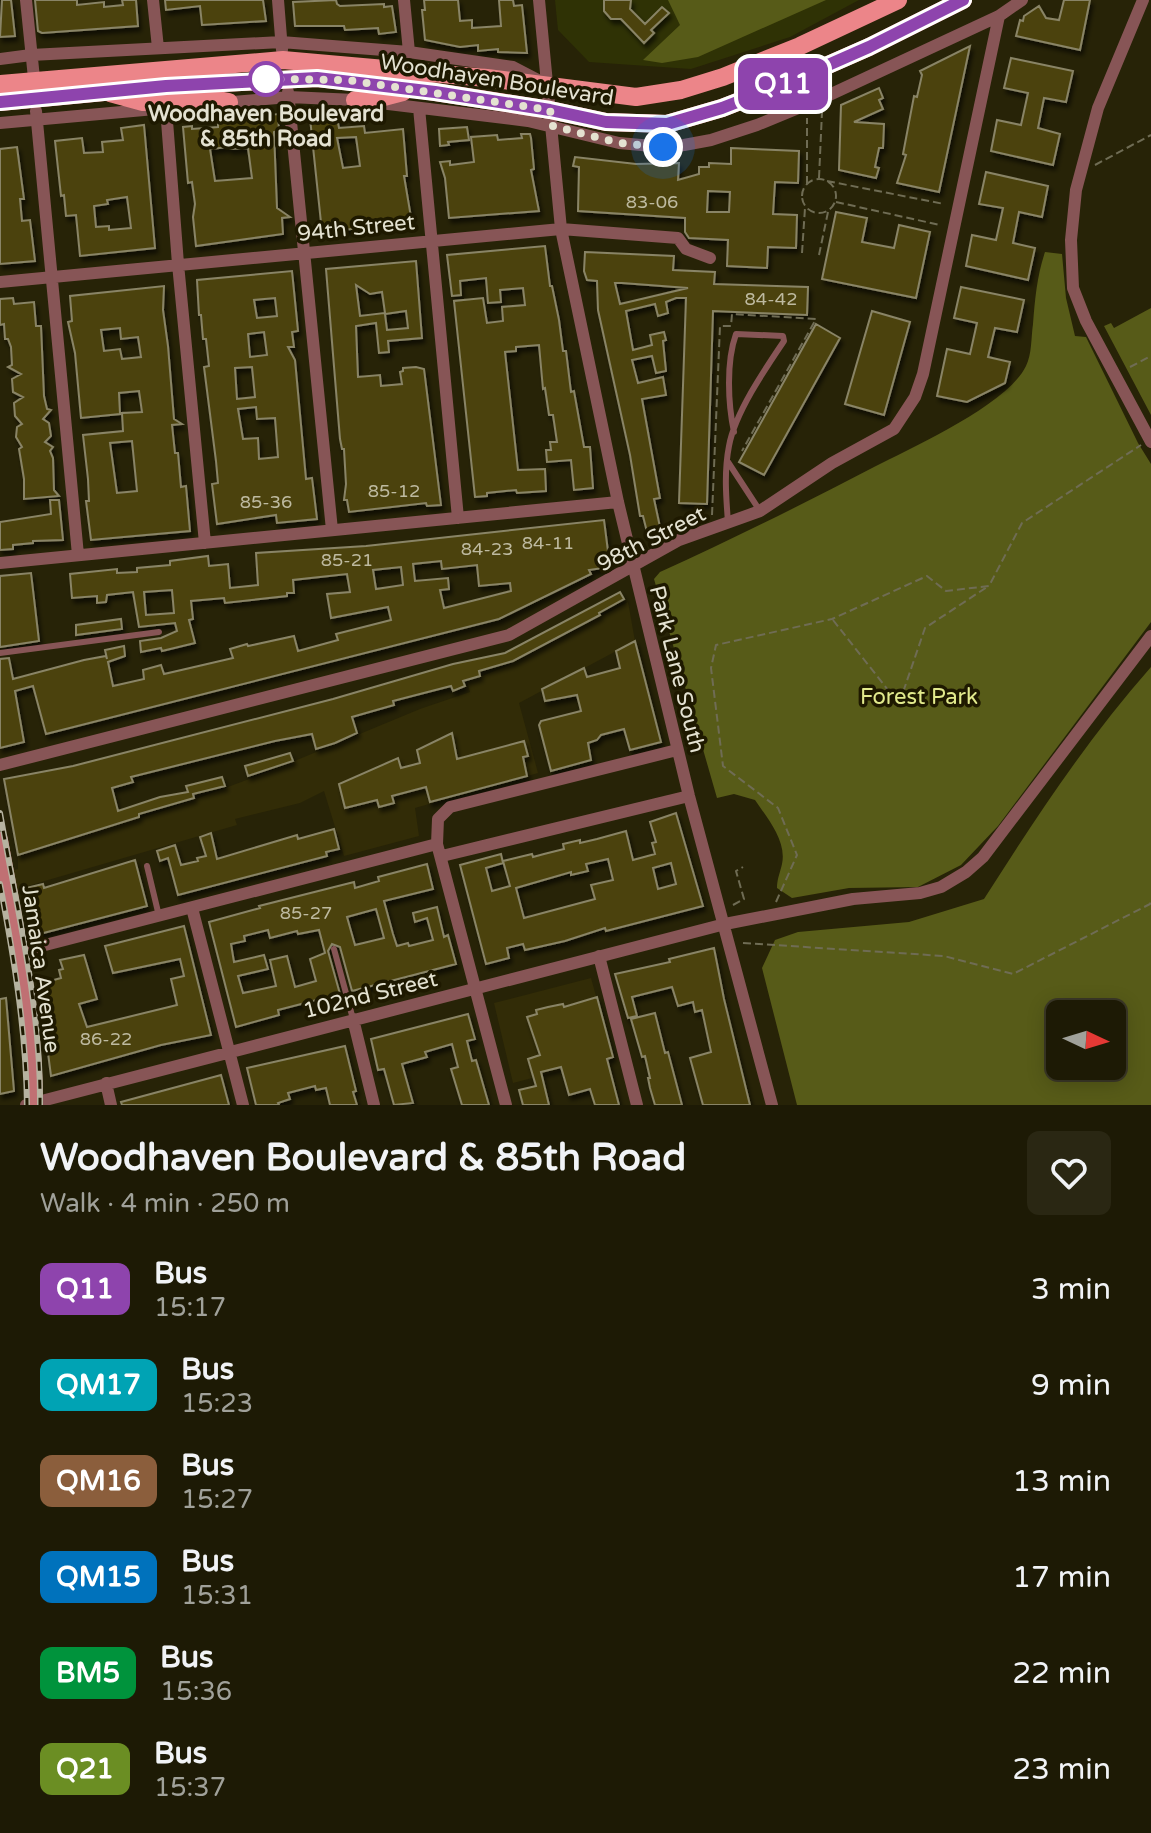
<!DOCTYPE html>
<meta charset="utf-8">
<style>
body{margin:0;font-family:"Varela Round",sans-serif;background:#2a2713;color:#f1f3f6;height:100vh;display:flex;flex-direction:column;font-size:30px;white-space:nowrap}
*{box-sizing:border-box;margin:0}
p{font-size:26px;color:#a0a19a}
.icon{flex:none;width:44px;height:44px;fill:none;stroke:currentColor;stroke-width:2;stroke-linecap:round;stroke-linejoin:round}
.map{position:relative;height:1105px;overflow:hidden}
.drawer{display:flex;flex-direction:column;background:#1d1a05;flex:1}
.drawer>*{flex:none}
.badge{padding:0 16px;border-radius:12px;font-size:28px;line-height:52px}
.needle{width:52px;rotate:94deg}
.buttons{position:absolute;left:1046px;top:1000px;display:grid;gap:16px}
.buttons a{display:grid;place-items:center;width:80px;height:80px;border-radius:12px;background:#1d1a05;box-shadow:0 4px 20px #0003,0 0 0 2px #3b3827;font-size:40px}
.you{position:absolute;width:40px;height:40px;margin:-20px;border:6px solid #fff;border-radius:50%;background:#1a73e8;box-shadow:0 0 0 12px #1a73e833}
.map>.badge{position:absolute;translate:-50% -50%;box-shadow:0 0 0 4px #fff}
.round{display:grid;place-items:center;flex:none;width:84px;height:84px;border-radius:12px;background:#2a2713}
.head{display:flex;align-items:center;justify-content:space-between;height:136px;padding:0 40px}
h1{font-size:38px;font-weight:700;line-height:60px}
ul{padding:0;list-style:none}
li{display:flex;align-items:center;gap:24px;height:96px;padding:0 40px}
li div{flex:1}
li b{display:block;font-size:30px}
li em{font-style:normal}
li .badge{min-width:88px;font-weight:700;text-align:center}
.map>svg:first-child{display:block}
</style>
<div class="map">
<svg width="1151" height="1105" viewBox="0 0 1151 1105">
<defs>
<filter id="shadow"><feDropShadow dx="2.5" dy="4.5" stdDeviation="2" flood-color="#0009"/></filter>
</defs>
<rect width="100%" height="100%" fill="#272307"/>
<!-- built -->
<path fill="#322c07" d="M628,602l7,39 -116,62 19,70 -123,35 4,28 -75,20 -20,-65 -24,12 -65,16 2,6 -237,69v-20l18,-5v-14l148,-45 102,-38 152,-63 50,-17 -3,-10 40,-16z
M591,978l22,79 -100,26 -19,-80z"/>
<!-- green -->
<path fill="#2f3205" d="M555,0h304l-69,37 -99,32 -102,-7 -31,-32z"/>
<!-- forest -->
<path fill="#575b18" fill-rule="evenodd" d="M668,0h158l-128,57 -36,6 -19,-3 37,-35z
M1045,252l17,2 4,44 9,38 11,1 52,106 13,21v158l-153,204 -37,39 -43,22 -69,1 -57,10 -15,-10c0,-9 3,-15 5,-24 5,-23 -15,-46 -27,-64l-21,-6 -17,4 -63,-219 6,-7c73,-33 143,-68 214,-105 39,-20 133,-62 152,-101 6,-12 5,-28 7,-42 2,-25 4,-48 12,-72z
M1151,308v107l-47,-89 7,-3 3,5z
M1151,667v438h-354l-35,-137 13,-28 23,-8 111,-10 75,-23c51,-80 104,-161 167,-232zM1060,1014h52v52h-52z"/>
<!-- building -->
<path fill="#4c430e" stroke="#898466" stroke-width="2" fill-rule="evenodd" filter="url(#shadow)" d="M2,0h9l4,36 -15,1z
M35,0h42v5l27,-3v5l19,-2 -1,-5h14l2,26 -96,7 -4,-2z
M165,0h98l3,21 -64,4 -2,-19 -34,4z
M336,0l1,4 3,2 44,-2v3l8,-1 4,26 -17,2 -1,-6 -33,2 -1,-4h-49l-2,-24z
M424,0h34l2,21 12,-1v8l29,-2 -2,-26h14l1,6 8,-1 5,48 -29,-1v-3l-20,2v-6l-18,2 -35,-7 -3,-30h3z
M604,0h27l-1,9 15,15 17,-17 7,6 -18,17 3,3 -10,10 -23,-24h-10l-7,-8z
M1064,0h26l-10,50 -64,-14 4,-16 3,1 1,-5 15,-10 7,12 13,2z
M970,46l-31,146 -42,-9 9,-28 -3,-1 11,-58 3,1 5,-22 -2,-4z
M1011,58l62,13 -7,31 -22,-4 -6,30 22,6 -7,31 -62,-14 6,-31 24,5 7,-32 -24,-5z
M879,88l4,10 -4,2 4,9 -29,13 30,2 -1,24h-4l-4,19 4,1 -3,10 -37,-8 2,-65z
M336,113l3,15 25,-2 1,7 38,-4 4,47h-3l8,47 -90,9 -12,-114 1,-3zM356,137l4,29 -17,2 -6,-30z
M278,114l1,17 -5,1 3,76 13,9 -8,1 1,16 -87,12 -3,-29 2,-13 -3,-22 -4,1 -5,-56 9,-1v3l26,-2v-6zM229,147l1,2 18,-1 4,30 -37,3 -5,-32z
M144,125l11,123 -75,8 -4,-41 -10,1 -2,-21 -3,1 -6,-55 27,-3 2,15 19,-1 -1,-10 21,-2 -2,-12zM127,197l4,31 -22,2v-4l-13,1 -2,-21 14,-2 -1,-4z
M467,127l2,13 -21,2 1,3 -9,1 -1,-17z
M521,134h9l1,4 3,31 -3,1 8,41 -90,7 -4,-40 -5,-16 10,-1v4l24,-3 -3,-25 26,-2 1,5 24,-2z
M17,147l7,52h-4l2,22 8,-1 5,41 -35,3v-115z
M731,148l68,3 -1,32 -23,-1 -2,32 24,1 -1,33 -28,-1 -1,21 -40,-2 1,-26 -39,-2 -4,-6v-14l-107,-7 1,-44 -6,-1 2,-9 61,7 43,-1 -1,17 21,-6v-7h10v-4l22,1zM708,191l22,1 -1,20h-22z
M986,172l62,14 -6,31 -23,-5 -6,31 22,5 -7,32 -62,-14 6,-31 24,5 7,-32 -24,-4z
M836,212l31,6 -5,24 32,6 5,-23 31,7 -14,66 -94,-19z
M545,246l5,40h2l7,34 4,31h3l5,41 3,-1 10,56h6l3,41 -19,2 -3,-30 -24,2 -1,-12h5l-1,-8h7l-4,-27h-4l-4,-27 -2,1 -4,-44 -23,2v4l-11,1 13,118 27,-1 1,22 -29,2 -1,-3 -29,3v3l-12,1 -21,-196 29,-3 4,25 16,-2 -1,-14 23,-2 -2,-17 -23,2 1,12 -13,1 -2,-25 -26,3 1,14 -9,1 -5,-41z
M585,252l89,4 -1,14 42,2 -1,12 94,3 -1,28 -94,-4 -6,193 -28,-1 7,-205h-10l-10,4 2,11 -10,3 -3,-12 -29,7 7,39 19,-5 -2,-10 14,-3 2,8 -3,1 3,30 -10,2 -4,-17 -20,4 6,23 25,-6 3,18 -24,4 18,99 -6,1 6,28 -4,1 1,5 -9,3 -5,-20h-3l-10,-61 -32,-145 -1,-29 -10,-1 -3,-9zM615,283h7l66,5 -68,16z
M416,261l6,77 -34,3 1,11 -10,1 -3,-30 -20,3 2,51 22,-2 1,11 21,-2 -2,-12 3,-1v-3l13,-1 8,2 17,136 -14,1 -1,-3 -77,9 -2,-12h-3l2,-16 -2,-35h-2l-2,-10 -14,-170zM356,285l14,9 12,-2 3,21 -25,3zM406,311l2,17 -21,2 -2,-16z
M292,271l6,60 -6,1 2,15h-6l7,13 11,119 6,-1 5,41 -40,4 -1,-8 -59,9 -5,-40 6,-1 -2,-22 -12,-94 5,-1 -3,-27h-3l-2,-24h-2l-2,-35zM275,298l2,18 -20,2 -3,-18zM264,332l3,23 -17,2 -2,-23zM252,367l3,30 -18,2 -2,-31zM256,407l1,12 18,-1 3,39 -19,2 -1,-21 -15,1 -5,-30z
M164,286l-1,24 5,36 6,73 8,5 -10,1 3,28h3l3,34 5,-1 4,45 -99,9 -5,-39h3l-1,-22 -5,-44 40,-4 -1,-18 20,-1 -3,-21 -20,2 1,21 -39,4 -6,-65 -7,-31 4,-1 -2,-25zM120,328l1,11 17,-2 3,20 -19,2 -2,-10 -16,2 -3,-21zM132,441l5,50 -20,2 -7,-50z
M961,287l63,13 -7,32 -22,-4 -7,29 22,5 -5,21 -38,19 -30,-6 10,-47 23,5 7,-31 -23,-5z
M13,298l1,6 20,-2 2,24h5l3,70 3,13 4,1 -8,9 6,4 2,13 -6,6 8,5 -3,4 3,7 1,32 5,6 -35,3v-20l-5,-30 3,-2 -6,-10 1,-10 5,-3 -7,-8 -1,-13 9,-6 -10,-5 -1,-13 9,-5 -13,-7 4,-2 -1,-18 -3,-8h-3l-1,-15 -4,1v-26z
M872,311l38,11 -26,93 -39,-11z
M816,324l24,14 -76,137 -25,-13z
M50,500h9l4,40 -30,1v2l-20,2v4l-13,1v-28l51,-8z
M604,520l6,47 -21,3 2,4 -92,45 -453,115 -13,-48 -18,5 9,51 -24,6v-89l9,-1 4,21 71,-19 22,-4 1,3 -2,-9 19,-4 1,10 -17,6 5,24 31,-7 -1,-9 18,-5 3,9 69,-16 -3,-9 17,-5 1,2 46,-10 4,15 40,-11 -2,-6 55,-14 -3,-13 -57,11 -4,-24 23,-2 -3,-18 -54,6 1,13h-7v3l-62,7 -1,-5 -33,3 2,18 -4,1 6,23 -33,8 -1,-3 -20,4 -1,-11 21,-3 16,-7 -2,-8 -36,4 -6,-35 -26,3 -1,7 -9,1v-7l-25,2 -2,-24 47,-5v4l20,-1v-4l33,-3v-4l38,-5 1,10 19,-2 2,24 28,-3 -2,-32 110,-7zM441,561l1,8 35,-4 2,21 31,-3 1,8 -67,17 -4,-18 9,-1 -1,-11 -33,3 -2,-17zM401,567l2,18 -27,4 -3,-19zM172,590l2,23 -28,2 -2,-23z
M31,573l8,68 -39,6v-71z
M620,592l4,7 -25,14 1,2 -87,46 -34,10 1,5 -17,5 2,5 -12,5 -2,-5 -58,15 1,4 -42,12 5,16 -22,10 -19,6 -4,-15 -37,7 -144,36 2,5 -21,6 6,23 42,-14 28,-5 -2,-6 36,-9 3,9 -32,8 1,4 -55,16v3l-121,38 -14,-76 69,-13 260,-67 120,-35 52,-11z
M121,619l1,10 -46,6v-10z
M635,641l26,101 -31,8 -6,-21 -23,6 -4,5 -9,3 3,17 -40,11 -12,-46 2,-4 40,-10 -4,-16 -32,6 -3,-12 42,-21 3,9 33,-9 -4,-17z
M452,733l5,26 67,-18 4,15 -5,1 4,19 -97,26 -4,-15 -34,9 2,7 -15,4 -2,-7 -32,8 -6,-24 59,-26 3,10 19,-5 -3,-13z
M290,753l3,8 -45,15 -3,-10z
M676,813l27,93 -97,25 -1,-3 -40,13 -40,9 -2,-6 -16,4 2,10 -23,6 -26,-99 41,-11 2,9 -17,5 6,23 18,-5 -7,-25 29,-7 1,3 11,-3 20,-5 -1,-5 17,-4v3l17,-4 29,-8 7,29 22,-6 -3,-11 4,-1 -6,-20zM608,859l5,21 -22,5 4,14 -71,19 -8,-30 55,-16v3l17,-4 -2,-7zM671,863l5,21 -18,5 -5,-21z
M334,829l5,20 -13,3 1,4 -149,39 -10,-37 -8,3 -3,-10 18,-6 6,20 17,-4 -1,-3 9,-2 -6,-19 11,-4 6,26 80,-24 1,4z
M135,860l12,46 -115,30 -10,-47 21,-5 1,4z
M427,864l6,25 -49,12 9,33 4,12 11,-3 1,3 24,-6 -6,-22 -12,4 -2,-9 24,-6 7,30 4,-2 8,29 -104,27 -12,-44 -8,-3 -4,7 12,43 -62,16 1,5 -43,12 -27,-105 51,-14 -1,-2 95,-24 1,6 24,-7 -1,-4zM376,909l8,29 -29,7 -8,-28zM268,930l2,8 27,-7 1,3 21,-4 6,23 -15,6 6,22 -21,6 -8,-31 -17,4 6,26 -33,7 -5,-17 30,-7 -4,-14 -30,7 -3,-18 14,-3 -1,-5z
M184,926l27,109 -50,10 -110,31 -12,-92 22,-6 -2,-8 4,-1 -3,-9 24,-5 13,44 -18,5 8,23 90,-22 -6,-26 13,-3 -4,-17 -67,14 -8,-27z
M714,948l10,51 26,106h-47l-13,-47 21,-6 -9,-42 -7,2 -2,-10 -15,4 -6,-19 -40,10 5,19 -9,2 -13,-44 55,-12 -1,-3z
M597,997l16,60 -6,2 12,46h-24l-5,-16 -21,6 -8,-28 -20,5 8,33h-26l-4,-15 17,-4 -8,-27 12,-4 -13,-38 10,-3 -1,-4 12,-3 15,-3 1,3z
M6,998l8,93 -14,3v-95z
M655,1013l10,40 3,-1 14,53h-27l-5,-17 -2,-10h2l-5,-22 -3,1 -11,-38z
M468,1014l7,25 -8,2 5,20 4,-1 13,45h-27l-11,-36 7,-2 -6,-23 -27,8 2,5 -25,7 11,39 -19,2 -10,-36 -6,1 -7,-31z
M345,1046l11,45 -3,1 4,13h-27l-4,-17 -10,2 -1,-4 -27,7 2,6 -12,4 1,2h-23l-9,-37z
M221,1075l8,30h-107l-1,-3z"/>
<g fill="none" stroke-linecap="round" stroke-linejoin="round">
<!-- path -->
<path stroke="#6f6c54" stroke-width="2" stroke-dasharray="8 4" stroke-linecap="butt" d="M1095,165l56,-30
M819,178l3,-66
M802 196a17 17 0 1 1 34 0a17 17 0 1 1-34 0Z
M827,181l117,23
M807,184v-66
M836,202l104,23
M802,253l3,-45
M819,255l9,-43
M1130,367l21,-11
M712,515l8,-189h11l1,-12 84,5 -74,132
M833,620l66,84 26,-76 62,-41
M776,902l21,-47 -19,-47 -55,-42 -12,-98 5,-23 116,-26 95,-43 19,15 43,-5 33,-63 119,-78
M733,905l11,-6 -8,-28 7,-4
M743,943l201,13 69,18 137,-70 1,-3"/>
<!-- lane -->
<path stroke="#875556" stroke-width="6" d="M728,462l32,49
M728,522c-2,-25 -4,-51 1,-76 6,-33 36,-77 55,-105l-1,-5 -47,-2c-10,28 -8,70 -2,98
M0,653l159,-21
M147,866l12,50
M334,949l19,70"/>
<!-- street -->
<path stroke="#875556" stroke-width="12" d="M26,0l9,88
M153,0l5,48
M278,0l4,50
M404,0l5,52
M539,0l22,229 57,273 71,294 83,309
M1143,0l-45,108 -22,82 -5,50 2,48 13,33 65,121
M0,59l31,-4 250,-13 128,10 104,15 25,13
M288,92l44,438
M221,103l68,-6 66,3 173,21 91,22 44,4 21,-2 27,-5 46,-15 68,-28 174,-81 23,-16
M166,108l12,156 27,279
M419,108l39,410
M36,111l42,444
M0,123l155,-14
M0,282l561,-53 117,9 8,11 24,9
M0,563l618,-61
M0,765l509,-130 170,-95 81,-29 72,-48 62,-34 21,-32 8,-23 76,-358
M442,856l247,-60
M192,908l51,197
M22,951l415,-107
M599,956l38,149
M353,1019l21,86
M106,1083l5,22
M26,1105l699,-181 128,-25 67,-6 21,-6 25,-15 17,-15 168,-221
M506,1105l-69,-261 1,-25 12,-12 227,-57"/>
<!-- secondary -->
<path stroke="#c07073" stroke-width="16" d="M0,840c16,89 35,175 35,265"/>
<!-- primary -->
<path stroke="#ec8589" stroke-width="18" d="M0,84l283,-24 204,18 149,19 45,-7 42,-13 77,-31 98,-46
M110,93l33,9 70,-3 16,3
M355,100l25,-2 23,-6
M0,102l166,-16 151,-8 93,10 140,22 56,12 61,2 55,-16 72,-28 75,-33 94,-47"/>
<defs>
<path id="rail" d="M0,813c17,96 41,193 40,292
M0,884c14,74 26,146 27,221"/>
</defs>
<!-- rail casing -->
<use href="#rail" stroke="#b6b3a0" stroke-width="6"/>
<!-- rail -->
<use href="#rail" stroke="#1e1900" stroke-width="3" stroke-dasharray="9" stroke-linecap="butt"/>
</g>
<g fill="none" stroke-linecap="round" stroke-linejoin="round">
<defs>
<path id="line" d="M0,102l166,-16 151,-8 118,14 115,18 56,12 61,2 55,-16 72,-28 75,-33 94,-47"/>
</defs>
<!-- line casing -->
<use href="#line" stroke="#fff" stroke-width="18"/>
<!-- line -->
<use href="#line" stroke="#8e44ad" stroke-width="12"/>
<!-- walk -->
<path stroke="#e4e2d1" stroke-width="8" stroke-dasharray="0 14.4" d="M266,79l81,1 203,30 3,16 66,17 44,4"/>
</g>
<!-- markers -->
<circle fill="#fff" stroke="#8e44ad" stroke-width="4" cx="266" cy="79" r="16"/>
<g text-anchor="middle" stroke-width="7" stroke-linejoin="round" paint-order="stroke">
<!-- number labels -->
<g font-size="18" fill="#bebaa0">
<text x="652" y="208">83-06</text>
<text x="771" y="305">84-42</text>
<text x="394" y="497">85-12</text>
<text x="266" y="508">85-36</text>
<text x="548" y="549">84-11</text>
<text x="487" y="555">84-23</text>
<text x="347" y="566">85-21</text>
<text x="306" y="919">85-27</text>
<text x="106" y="1045">86-22</text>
</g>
<!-- street labels -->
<g font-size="22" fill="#e4e2d1" stroke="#1e1900">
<text transform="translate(497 79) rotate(9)" y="8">Woodhaven Boulevard</text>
<text transform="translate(356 227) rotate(-6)" y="8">94th Street</text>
<text transform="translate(651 538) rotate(-27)" y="8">98th Street</text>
<text transform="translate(678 669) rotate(76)" y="8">Park Lane South</text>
<text transform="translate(42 969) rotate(82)" y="8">Jamaica Avenue</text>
<text transform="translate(370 994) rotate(-14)" y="8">102nd Street</text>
</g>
<!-- stop labels -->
<g font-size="22" font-weight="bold" fill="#e4e2d1" stroke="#1e1900">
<text x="266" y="121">Woodhaven Boulevard<tspan x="266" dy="25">&amp; 85th Road</tspan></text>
</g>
<!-- park labels -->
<g font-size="22" fill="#e2ea8c" stroke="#1e1900">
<text x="919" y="704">Forest Park</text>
</g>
</g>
</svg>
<div class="buttons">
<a><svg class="needle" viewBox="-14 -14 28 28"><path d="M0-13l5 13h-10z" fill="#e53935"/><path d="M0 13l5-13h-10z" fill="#a0a19a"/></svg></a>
</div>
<div class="you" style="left:663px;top:147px"></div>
<b class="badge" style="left:783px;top:84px;background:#8e44ad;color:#fff">Q11</b>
</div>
<section class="drawer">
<div class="head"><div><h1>Woodhaven Boulevard &amp; 85th Road</h1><p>Walk · 4 min · 250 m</p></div><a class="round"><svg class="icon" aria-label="heart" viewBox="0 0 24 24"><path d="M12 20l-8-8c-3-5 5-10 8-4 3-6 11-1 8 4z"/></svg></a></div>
<ul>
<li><span class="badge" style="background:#8e44ad;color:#fff">Q11</span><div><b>Bus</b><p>15:17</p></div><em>3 min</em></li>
<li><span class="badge" style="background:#00a3b4;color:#fff">QM17</span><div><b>Bus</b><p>15:23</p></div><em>9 min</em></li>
<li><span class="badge" style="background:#8b5e3c;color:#fff">QM16</span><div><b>Bus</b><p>15:27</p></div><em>13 min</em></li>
<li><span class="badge" style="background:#0072bc;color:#fff">QM15</span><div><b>Bus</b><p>15:31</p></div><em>17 min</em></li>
<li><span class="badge" style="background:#00933c;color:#fff">BM5</span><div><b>Bus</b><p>15:36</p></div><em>22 min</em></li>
<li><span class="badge" style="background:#6b8e23;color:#fff">Q21</span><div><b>Bus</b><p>15:37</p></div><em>23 min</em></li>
</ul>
</section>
